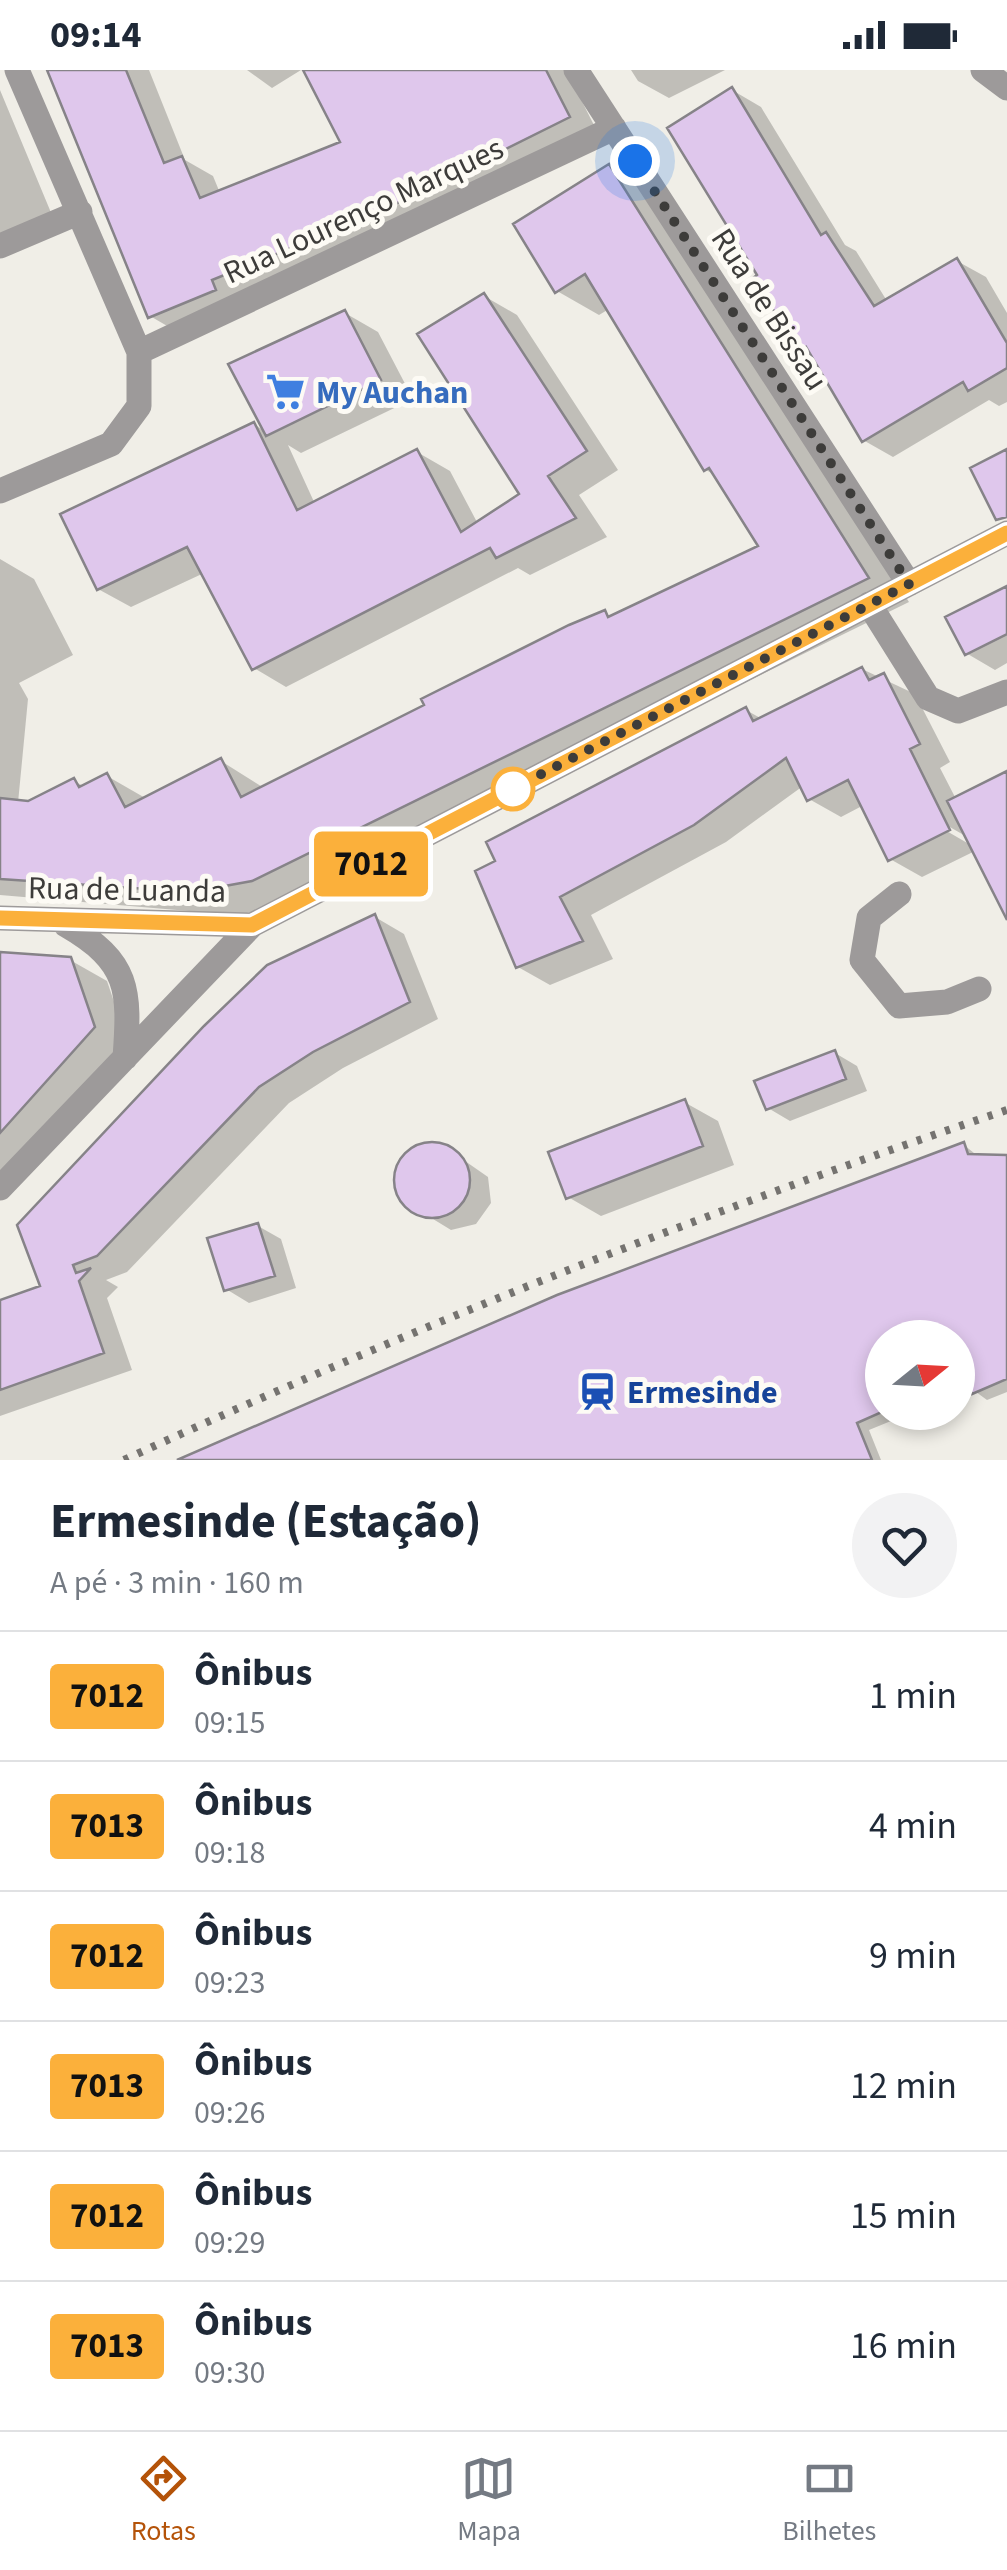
<!DOCTYPE html>
<html lang="pt">
<meta charset="utf-8">
<style>
body{margin:0;font-family:"Source Sans 3",sans-serif;background:#f2f2f3;color:#1f2937;height:100vh;display:flex;flex-direction:column;font-size:38px;white-space:nowrap}
*{box-sizing:border-box;margin:0}
p{font-size:32px;color:#747a83}
.icon{flex:none;width:55px;height:55px;fill:none;stroke:currentColor;stroke-width:2;stroke-linecap:round;stroke-linejoin:round}
.map{position:relative;height:1390px;overflow:hidden}
.details{display:flex;flex-direction:column;background:#fff;flex:1}
.details>*{flex:none}
.badge{padding:0 20px;border-radius:8px;font-size:35px;line-height:65px}
.needle{width:65px;rotate:72deg}
.fabs{position:absolute;left:865px;top:1250px;display:grid;gap:20px}
.fabs a{display:grid;place-items:center;width:110px;height:110px;border-radius:50%;background:#fff;box-shadow:0 5px 15px #0003;font-size:50px}
.you{position:absolute;width:50px;height:50px;margin:-25px;border:8px solid #fff;border-radius:50%;background:#1a73e8;box-shadow:0 0 0 15px #1a73e833}
.map>.badge{position:absolute;translate:-50% -50%;box-shadow:0 0 0 5px #fff}
.round{display:grid;place-items:center;flex:none;width:105px;height:105px;border-radius:52px;background:#f2f2f3}
.headline{display:flex;align-items:center;justify-content:space-between;height:170px;padding:0 50px}
h1{font-size:48px;font-weight:700;line-height:75px}
ul{padding:0;list-style:none}
li{display:flex;align-items:center;gap:30px;height:130px;padding:0 50px;border-top:2px solid #e0e1e3}
li div{flex:1}
li b{display:block;font-size:38px}
li em{font-style:normal}
li .badge{min-width:110px;font-weight:700;text-align:center}
.status{display:flex;justify-content:space-between;align-items:center;height:70px;padding:0 50px;background:#fff;direction:ltr}
.status svg{height:28px;fill:currentColor}
.menu{display:flex;justify-content:space-around;align-items:center;height:140px;border-top:2px solid #e0e1e3;background:#fff;font-size:28px;color:#747a83}
.menu a{display:grid;justify-items:center;gap:5px}
.menu .current{color:#b45309}
.map>svg:first-child{display:block}
</style>
<div class="status"><b>09:14</b><svg viewBox="0 0 49 12"><path d="M0 12V9h3v3zM5 12V6h3v6zM10 12V3h3v9zM15 12V0h3v12zM26 1h20v11H26zM47 4h2v5h-2z"/></svg></div>
<div class="map">
<svg width="1007" height="1390" viewBox="0 0 1007 1390">
<rect width="100%" height="100%" fill="#f0eee7"/>
<!-- shadow -->
<path fill="#0003" fill-rule="evenodd" d="M50,0h99l36,90 28,16 7,17 123,-50 -37,-73h260l33,65 -418,199 -31,-18z
M247,0h54l-29,18z
M631,0h94l-56,28 -31,-17z
M0,20l52,125 -52,22z
M732,20l29,17 84,138 11,6 31,50 70,-40 29,16 21,36v89l-8,4 -10,-6 -96,57 -30,-17 -48,-83 -14,-7 -41,-74z
M609,97l42,25 258,410 -614,302 -59,11 -236,-20v-336l34,20 39,76 -54,28 9,16 -10,104 11,1 45,-23 11,6 22,-11 40,23 74,-38 43,27 341,-175 8,5 149,-71 -45,-71 -11,-6 -97,-161 -10,6 -42,-24z
M484,226l33,19 101,155 -39,25 28,42 -77,38 -12,-7 -232,119 -32,-19 -50,-95 -73,34 -33,-18 156,-165 12,8 79,-119 33,19 35,67 -112,54 -13,-8 27,59 102,-52 33,19 28,53 45,-29z
M1007,519v74l-12,7 -29,-17z
M862,599l53,25 35,68 -10,6 16,31 51,-25v113l-32,-36 -53,26 -32,-18 -28,-53 -21,11 -32,-18 -6,-13 -77,56 -135,73 22,44 -63,26 -32,-18 -40,-95 268,-162 16,9zM941,752l28,16v6l-31,-18z
M375,847l29,17 34,85 -95,49 -54,35 -162,169 -21,8 12,7 -11,11 25,72 -132,46v-113l43,-15z
M0,885l70,5 37,21 23,68 -130,142z
M835,983l22,13 10,25 -77,30 -22,-13z
M684,1032l34,19 16,44 -133,51 -33,-19z
M442,1075l46,32 3,26 -15,21 -25,6 -49,-30 -5,-28 17,-23z
M964,1075l15,12h28v235l-20,8 -15,-11 -14,6v-57h-76v74h31l-44,18 12,30h-697z
M258,1156l23,13 15,49 -47,15 -23,-14z"/>
<!-- building -->
<path fill="#dfc7ec" stroke="#868388" stroke-width="2.5" d="M47,0h79l38,93 18,-7 18,42 140,-56 -37,-72h243l24,47 -193,96 -165,67 4,10 -68,28z
M732,17l89,148 5,-3 48,74 83,-48 50,85v25l-39,23 -5,-9 -101,60 -56,-95 -6,5 -47,-74 4,-3 -90,-147z
M609,94l260,414 -617,303 -60,11 -192,-13v-81l28,3 46,-23 5,9 28,-14 18,34 96,-49 20,39 183,-92 -3,-6 148,-74 36,-15 3,7 150,-71 -49,-78 -5,3 -119,-197 -30,19 -42,-69z
M484,223l103,158 -39,25 28,42 -80,40 -6,-10 -238,122 -65,-123 -90,43 -37,-76 194,-92 43,88 120,-61 44,83 58,-38 -102,-160z
M345,240l36,70 -115,56 -38,-72z
M1007,379v68l-11,3 -26,-52z
M1007,516v48l-42,21 -20,-38z
M862,597l7,13 15,-7 36,71 -10,5 40,81 -62,31 -40,-81 -41,21 -21,-43 -92,67 -134,72 23,44 -67,27 -41,-97 20,-10 -9,-19 260,-135 7,14z
M1007,701v149l-60,-119z
M375,844l35,88 -97,50 -54,35 -162,169 -24,9 3,8 15,-5 -12,13 25,72 -104,37v-90l40,-14 -23,-61 187,-199 63,-61z
M0,882l71,5 24,70 -95,106z
M835,980l11,29 -80,31 -12,-29z
M685,1029l18,47 -137,53 -18,-47z
M394 1110a38 38 0 1 1 76 0a38 38 0 1 1-76 0Z
M964,1072l4,12 39,1v224l-35,15 -14,-30v-26h-76v74l-25,11 15,37h-695l380,-165z
M258,1153l17,53 -51,15 -17,-53z"/>
<g fill="none" stroke-linecap="round" stroke-linejoin="round">
<!-- minor -->
<path stroke="#9d9a9a" stroke-width="25" d="M576,0l333,514
M983,0l24,18
M0,176l80,-34
M139,282l475,-224
M0,421l111,-47 28,-38v-54l-122,-282
M869,534l59,94 30,13 49,-19
M899,824l-30,24 -7,42 37,46 48,-4 32,-13
M0,848l252,7
M66,855c64,37 64,65 59,133
M0,1118l252,-263 755,-392"/>
<!-- rail -->
<path stroke="#757370" stroke-width="8" stroke-dasharray="5 10" stroke-linecap="butt" d="M124,1390c288,-133 583,-249 883,-350"/>
</g>
<g fill="none" stroke-linecap="round" stroke-linejoin="round">
<defs>
<path id="line" d="M0,848l252,7 755,-392"/>
</defs>
<!-- line casing -->
<use href="#line" stroke="#fff" stroke-width="22"/>
<!-- line -->
<use href="#line" stroke="#fbb03b" stroke-width="15"/>
<!-- walk -->
<path stroke="#3d3c3a" stroke-width="10" stroke-dasharray="0 18" d="M513,719l-10,5 406,-210 -274,-423"/>
</g>
<!-- icons -->
<defs>
<symbol id="supermarket-bare" viewBox="-9 -9 18 18"><path d="M-6-5.5h2.5l.6 2H6L4.5 2H-2.5L-4.4-4H-6ZM-1.5 3.2a1.3 1.3 0 1 0 .1 0ZM3 3.2a1.3 1.3 0 1 0 .1 0Z" fill="#3f7fe0" stroke="#fdfbf5" stroke-width="2.5" paint-order="stroke"/></symbol>
<symbol id="station-bare" viewBox="-9 -9 18 18"><path d="M-3-6H3Q5-6 5-4V2Q5 4 3 4L4.5 6H3L1.5 4h-3L-3 6H-4.5L-3 4Q-5 4-5 2V-4Q-5-6-3-6ZM-3.5-4v3h7v-3ZM-3.5 1v1.5H-2V1ZM2 1v1.5H3.5V1Z" fill="#1a4fb4" stroke="#fdfbf5" stroke-width="2.5" paint-order="stroke"/></symbol>
</defs>
<g fill-rule="evenodd">
<use href="#supermarket-bare" x="258" y="294" width="55" height="55"/>
<use href="#station-bare" x="570" y="1294" width="55" height="55"/>
</g>
<!-- markers -->
<circle fill="#fff" stroke="#fbb03b" stroke-width="5" cx="513" cy="719" r="20"/>
<g text-anchor="middle" stroke-width="10" stroke-linejoin="round" paint-order="stroke">
<!-- street labels -->
<g font-size="32" fill="#3d3c3a" stroke="#fdfbf5">
<text transform="translate(363 140) rotate(-25)" y="11">Rua Lourenço Marques</text>
<text transform="translate(770 239) rotate(57)" y="11">Rua de Bissau</text>
<text transform="translate(127 819) rotate(1)" y="11">Rua de Luanda</text>
</g>
<!-- shop labels -->
<g font-size="32" font-weight="bold" fill="#366cbe" stroke="#fdfbf5" text-anchor="start">
<text x="316" y="333">My Auchan</text>
</g>
<!-- transit labels -->
<g font-size="32" font-weight="bold" fill="#164399" stroke="#fdfbf5" text-anchor="start">
<text x="627" y="1333">Ermesinde</text>
</g>
</g>
</svg>
<div class="fabs">
<a><svg class="needle" viewBox="-14 -14 28 28"><path d="M0-13l5 13h-10z" fill="#e53935"/><path d="M0 13l5-13h-10z" fill="#747a83"/></svg></a>
</div>
<div class="you" style="left:635px;top:91px"></div>
<b class="badge" style="left:371px;top:794px;background:#fbb03b;color:#111">7012</b>
</div>
<section class="details">
<div class="headline"><div><h1>Ermesinde (Estação)</h1><p>A pé · 3 min · 160 m</p></div><a class="round"><svg class="icon" aria-label="heart" viewBox="0 0 24 24"><path d="M12 20l-8-8c-3-5 5-10 8-4 3-6 11-1 8 4z"/></svg></a></div>
<ul>
<li><span class="badge" style="background:#fbb03b;color:#111">7012</span><div><b>Ônibus</b><p>09:15</p></div><em>1 min</em></li>
<li><span class="badge" style="background:#fbb03b;color:#111">7013</span><div><b>Ônibus</b><p>09:18</p></div><em>4 min</em></li>
<li><span class="badge" style="background:#fbb03b;color:#111">7012</span><div><b>Ônibus</b><p>09:23</p></div><em>9 min</em></li>
<li><span class="badge" style="background:#fbb03b;color:#111">7013</span><div><b>Ônibus</b><p>09:26</p></div><em>12 min</em></li>
<li><span class="badge" style="background:#fbb03b;color:#111">7012</span><div><b>Ônibus</b><p>09:29</p></div><em>15 min</em></li>
<li><span class="badge" style="background:#fbb03b;color:#111">7013</span><div><b>Ônibus</b><p>09:30</p></div><em>16 min</em></li>
</ul>
</section>
<nav class="menu">
<a class="current"><svg class="icon" aria-label="directions" viewBox="0 0 24 24"><path d="M12 3l9 9-9 9-9-9zM9 14v-3h6M13 9l2 2-2 2"/></svg>Rotas</a>
<a><svg class="icon" aria-label="map" viewBox="0 0 24 24"><path d="M3 6l6-2 6 2 6-2v14l-6 2-6-2-6 2zM9 4v14M15 6v14"/></svg>Mapa</a>
<a><svg class="icon" aria-label="tickets" viewBox="0 0 24 24"><path d="M3 7h18v10H3zM15 7v10"/></svg>Bilhetes</a>
</nav>
